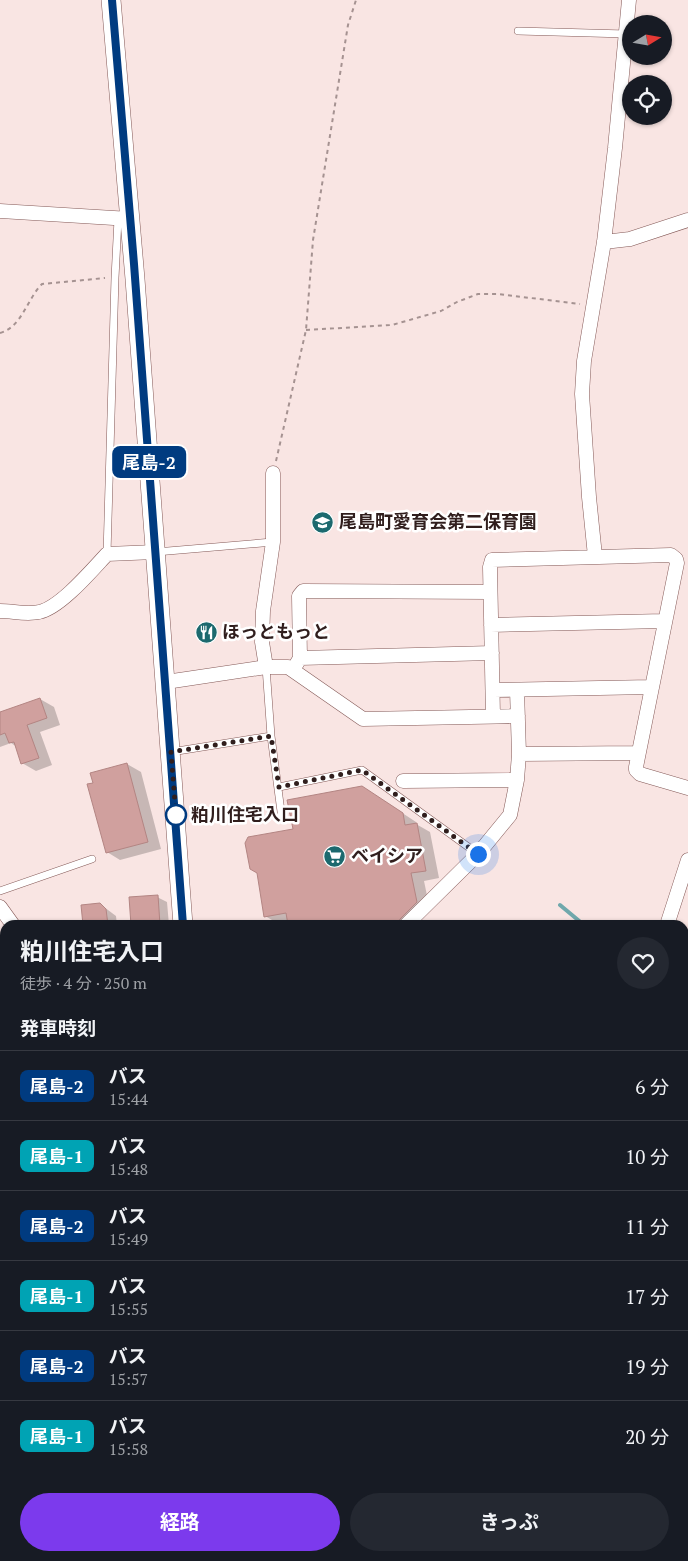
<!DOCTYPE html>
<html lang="ja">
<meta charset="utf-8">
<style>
body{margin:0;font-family:"PT Serif","Noto Sans JP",serif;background:#242831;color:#f1f3f6;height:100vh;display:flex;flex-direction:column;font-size:19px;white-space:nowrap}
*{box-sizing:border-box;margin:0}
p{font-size:16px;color:#9ea1a6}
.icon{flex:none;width:28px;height:28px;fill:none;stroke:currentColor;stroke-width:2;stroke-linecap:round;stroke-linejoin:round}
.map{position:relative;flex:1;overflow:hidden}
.sheet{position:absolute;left:0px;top:920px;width:689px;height:641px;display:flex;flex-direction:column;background:#171b24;border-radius:15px 15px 0 0;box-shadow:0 1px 4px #0004}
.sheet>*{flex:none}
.badge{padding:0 10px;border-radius:8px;font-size:18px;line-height:32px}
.needle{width:32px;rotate:79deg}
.tools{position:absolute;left:622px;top:15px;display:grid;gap:10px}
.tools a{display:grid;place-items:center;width:50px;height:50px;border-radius:50%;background:#171b24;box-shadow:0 1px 4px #0004;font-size:25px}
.you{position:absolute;width:25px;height:25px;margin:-12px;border:4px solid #fff;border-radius:50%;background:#1a73e8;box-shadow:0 0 0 8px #1a73e833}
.map>.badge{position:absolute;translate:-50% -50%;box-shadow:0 0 0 2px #fff}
h2{padding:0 20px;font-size:19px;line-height:45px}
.round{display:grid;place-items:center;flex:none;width:52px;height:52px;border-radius:26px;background:#242831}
.summary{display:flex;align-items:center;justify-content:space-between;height:85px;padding:0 20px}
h1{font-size:24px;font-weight:700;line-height:38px}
.cta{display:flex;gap:10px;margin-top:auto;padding:10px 20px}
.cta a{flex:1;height:58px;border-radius:30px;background:#7c3aed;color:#fff;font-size:20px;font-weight:700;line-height:58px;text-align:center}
.cta a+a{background:#242831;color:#f1f3f6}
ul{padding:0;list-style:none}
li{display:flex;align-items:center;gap:15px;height:70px;padding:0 20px;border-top:1px solid #363941}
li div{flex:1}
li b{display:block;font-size:19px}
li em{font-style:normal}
li .badge{min-width:55px;font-weight:700;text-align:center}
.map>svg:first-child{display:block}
</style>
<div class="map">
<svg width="688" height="1561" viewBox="0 0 688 1561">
<rect width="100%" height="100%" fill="#f9e5e3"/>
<!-- shadow -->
<path fill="#0003" d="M40,699l14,8 6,18 -20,7 12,33 -16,6 -14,-8 -5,-16 -6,-4 -11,4v-34z
M127,764l14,8 20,77 -41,11 -13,-8 -12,-68z
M375,795l41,27v2l14,8 9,46 -15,3 6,29 -14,15h-127v-3l-10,2 -14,-8 29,-86z
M157,897l10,5 2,23h-36z
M100,904l16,12 1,9h-33z
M198,1556h22l1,5h-23z
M251,1556h33v5h-31v-4z
M586,1556h26l-1,5h-26z
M661,1556h21v1l-16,2z"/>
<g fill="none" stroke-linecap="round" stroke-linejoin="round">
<!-- stream -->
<path stroke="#70a8ac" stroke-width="4" d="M560,905l24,20
M684,1030l4,8"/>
</g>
<!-- building -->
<path fill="#d0a09e" stroke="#b38583" d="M40,698l7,20 -20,7 12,33 -18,6 -7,-22 -5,1 -4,-10 -5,2v-23z
M127,763l21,79 -42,11 -19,-69 6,-1 -3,-10z
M362,786l41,27 2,12 12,-2 9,48 -15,2 6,29 -17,17 -3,6h-109l-2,-12 -22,4 -7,-44 -7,-4 -5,-26 3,-6 45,-8 -6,-29z
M158,895l2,30h-29l-2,-28z
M100,903l6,6 2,16h-25l-2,-20z"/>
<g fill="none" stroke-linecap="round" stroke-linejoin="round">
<defs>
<path id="lane" d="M518,31l108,3
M156,552l117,-10
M107,554l8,-276 3,-59
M266,667l5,69 11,83
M171,752l100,-16
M279,787l83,-17 116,84
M0,891l92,-32
M0,1006l5,-1
M68,1561v-5
M485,1561l31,-5
M628,1561l1,-5"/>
<path id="street" d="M0,211l130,8
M604,242l26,-3 58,-19
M595,556l-6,-59 -7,-103 2,-33 20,-119 11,-94 14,-148
M0,611c13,0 26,4 39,1 21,-4 53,-42 68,-58l48,-2
M491,625l173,-4
M300,658l192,-5
M266,667l-4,-25 1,-31 10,-69v-69
M293,670l7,-12 -1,-62 4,-5 187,1
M166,682l100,-15h22l75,52 155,-3
M493,690l158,-3
M493,716l-3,-149 2,-7 179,-5 5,4 1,4 -41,204v3l4,4 48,14
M519,754l119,-1
M403,781l114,-1
M0,907l13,18
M406,925l72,-71 32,-39 7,-35 2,-26 -2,-64
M667,925l21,-65
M684,989l4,2
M0,1150l5,-1
M0,1390l5,-1
M0,1525l5,-2
M164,1556l1,5
M476,1556l3,3
M559,1556l4,5
M394,1561v-5"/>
<path id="secondary" d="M111,0l24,279 48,646
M234,1556v5"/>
</defs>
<!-- lane casing -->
<use href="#lane" stroke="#845957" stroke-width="8"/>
<!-- street casing -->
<use href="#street" stroke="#845957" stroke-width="15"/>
<!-- secondary casing -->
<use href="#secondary" stroke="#845957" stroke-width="20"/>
<!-- path -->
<path stroke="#a59291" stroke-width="2" stroke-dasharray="4 4" stroke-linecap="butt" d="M306,330l86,-5 49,-14 16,-9 21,-8h20l82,10
M0,333c22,-6 27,-34 42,-49l63,-6
M276,461l30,-131 7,-90 35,-215 8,-25
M684,1069l4,-5
M684,1143l4,-5
M684,1269l4,-22
M684,1498l4,-2"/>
<!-- lane -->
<use href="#lane" stroke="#fff" stroke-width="7"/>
<!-- street -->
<use href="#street" stroke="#fff" stroke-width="14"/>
<!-- secondary -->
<use href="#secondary" stroke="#fff" stroke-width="19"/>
</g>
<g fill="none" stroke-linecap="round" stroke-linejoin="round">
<defs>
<path id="line" d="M112,0l22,264 49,661"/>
</defs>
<!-- line casing -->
<use href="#line" stroke="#fff" stroke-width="11"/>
<!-- line -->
<use href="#line" stroke="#003b80" stroke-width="8"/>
<!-- walk -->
<path stroke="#301e1d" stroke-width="5" stroke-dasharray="0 9" d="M176,815l-5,-63 100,-16 8,51 83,-17 116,84"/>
</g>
<!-- icons -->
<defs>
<symbol id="school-disc" viewBox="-11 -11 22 22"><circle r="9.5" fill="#1c696e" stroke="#fff"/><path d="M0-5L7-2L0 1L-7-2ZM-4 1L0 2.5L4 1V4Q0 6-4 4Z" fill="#fff"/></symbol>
<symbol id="restaurant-disc" viewBox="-11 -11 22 22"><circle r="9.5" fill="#1c696e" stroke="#fff"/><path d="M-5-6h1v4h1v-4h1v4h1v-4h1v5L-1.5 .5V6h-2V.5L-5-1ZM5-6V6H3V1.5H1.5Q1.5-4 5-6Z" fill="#fff"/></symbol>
<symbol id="supermarket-disc" viewBox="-11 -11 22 22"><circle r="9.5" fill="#1c696e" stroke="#fff"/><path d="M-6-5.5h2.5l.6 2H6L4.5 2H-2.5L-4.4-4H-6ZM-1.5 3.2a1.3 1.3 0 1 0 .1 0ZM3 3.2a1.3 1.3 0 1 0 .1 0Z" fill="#fff"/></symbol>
</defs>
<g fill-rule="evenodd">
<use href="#school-disc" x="310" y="510" width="25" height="25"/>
<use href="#restaurant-disc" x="194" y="620" width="25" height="25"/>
<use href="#supermarket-disc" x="322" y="844" width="25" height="25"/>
</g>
<!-- markers -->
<circle fill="#fff" stroke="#003b80" stroke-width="2.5" cx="176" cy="815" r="10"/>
<g text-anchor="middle" stroke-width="5" stroke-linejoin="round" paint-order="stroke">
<!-- poi labels -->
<g font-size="18" font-weight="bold" fill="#301e1d" stroke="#fff" text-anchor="start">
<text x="339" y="528">尾島町愛育会第二保育園</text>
<text x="222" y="638">ほっともっと</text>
<text x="351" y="862">ベイシア</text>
</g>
<!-- stop labels -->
<g font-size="18" font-weight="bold" fill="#301e1d" stroke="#fff" text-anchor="start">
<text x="191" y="821">粕川住宅入口</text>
</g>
</g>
</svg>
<div class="tools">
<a><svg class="needle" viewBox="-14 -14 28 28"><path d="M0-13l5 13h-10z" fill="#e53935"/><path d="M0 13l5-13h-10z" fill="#9ea1a6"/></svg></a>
<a><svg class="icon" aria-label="locate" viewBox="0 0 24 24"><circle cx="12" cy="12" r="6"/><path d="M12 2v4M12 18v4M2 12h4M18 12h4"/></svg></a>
</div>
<div class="you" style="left:478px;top:854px"></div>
<b class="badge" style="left:149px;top:462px;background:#003b80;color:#fff">尾島-2</b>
<section class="sheet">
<div class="summary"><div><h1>粕川住宅入口</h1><p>徒歩 · 4 分 · 250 m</p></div><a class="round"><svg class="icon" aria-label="heart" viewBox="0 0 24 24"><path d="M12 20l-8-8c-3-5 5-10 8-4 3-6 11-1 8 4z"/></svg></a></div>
<h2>発車時刻</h2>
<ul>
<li><span class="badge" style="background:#003b80;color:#fff">尾島-2</span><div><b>バス</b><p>15:44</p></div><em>6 分</em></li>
<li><span class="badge" style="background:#00a3b4;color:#fff">尾島-1</span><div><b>バス</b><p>15:48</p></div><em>10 分</em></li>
<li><span class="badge" style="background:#003b80;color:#fff">尾島-2</span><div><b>バス</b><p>15:49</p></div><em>11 分</em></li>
<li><span class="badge" style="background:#00a3b4;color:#fff">尾島-1</span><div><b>バス</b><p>15:55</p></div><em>17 分</em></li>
<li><span class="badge" style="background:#003b80;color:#fff">尾島-2</span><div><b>バス</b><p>15:57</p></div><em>19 分</em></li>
<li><span class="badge" style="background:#00a3b4;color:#fff">尾島-1</span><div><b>バス</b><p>15:58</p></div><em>20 分</em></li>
</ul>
<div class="cta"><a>経路</a><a>きっぷ</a></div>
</section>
</div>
